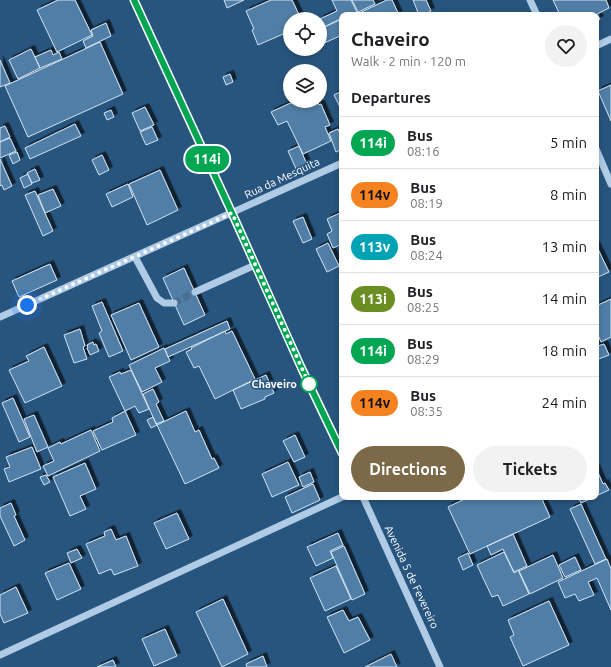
<!DOCTYPE html>
<meta charset="utf-8">
<style>
body{margin:0;font-family:Ubuntu,sans-serif;background:#f2f2f2;color:#202124;height:100vh;display:flex;flex-direction:column;font-size:15px;white-space:nowrap}
*{box-sizing:border-box;margin:0}
p{font-size:13px;color:#757577}
.icon{flex:none;width:22px;height:22px;fill:none;stroke:currentColor;stroke-width:2;stroke-linecap:round;stroke-linejoin:round}
.map{position:relative;flex:1;overflow:hidden}
.panel{position:absolute;left:339px;top:12px;width:260px;height:488px;display:flex;flex-direction:column;background:#fff;border-radius:8px;box-shadow:0 2px 6px #0003}
.panel>*{flex:none}
.badge{padding:0 8px;border-radius:13px;font-size:14px;line-height:26px}
.buttons{position:absolute;left:283px;top:12px;display:grid;gap:8px}
.buttons a{display:grid;place-items:center;width:44px;height:44px;border-radius:50%;background:#fff;box-shadow:0 2px 6px #0003;font-size:20px}
.you{position:absolute;width:20px;height:20px;margin:-10px;border:3px solid #fff;border-radius:50%;background:#1a73e8;box-shadow:0 0 0 6px #1a73e833}
.map>.badge{position:absolute;translate:-50% -50%;box-shadow:0 0 0 2px #fff}
h2{padding:0 12px;font-size:15px;line-height:36px}
.round{display:grid;place-items:center;flex:none;width:42px;height:42px;border-radius:21px;background:#f2f2f2}
.overview{display:flex;align-items:center;justify-content:space-between;height:68px;padding:0 12px}
h1{font-size:19px;font-weight:700;line-height:30px}
.primary-button{display:flex;gap:8px;margin-top:auto;padding:8px 12px}
.primary-button a{flex:1;height:46px;border-radius:24px;background:#7c6948;color:#fff;font-size:16px;font-weight:700;line-height:46px;text-align:center}
.primary-button a+a{background:#f2f2f2;color:#202124}
ul{padding:0;list-style:none}
li{display:flex;align-items:center;gap:12px;height:52px;padding:0 12px;border-top:1px solid #e0e0e0}
li div{flex:1}
li b{display:block;font-size:15px}
li em{font-style:normal}
li .badge{min-width:44px;font-weight:700;text-align:center}
.map>svg:first-child{display:block}
</style>
<div class="map">
<svg width="611" height="667" viewBox="0 0 611 667">
<defs>
<filter id="shadow"><feDropShadow dx="3.5" dy="-3.5" stdDeviation="0" flood-color="#0009"/></filter>
</defs>
<rect width="100%" height="100%" fill="#28557e"/>
<!-- building -->
<path fill="#517ea6" stroke="#d1e4f4" filter="url(#shadow)" d="M58,0h17l17,35 -35,17 -20,-42z
M224,0h20l-17,8z
M271,0h21l9,19h-11v12l-32,14 -6,-15 2,-1 -8,-18z
M332,0h19l6,12 -8,3h-7v3l-20,10 -2,-9 17,-8z
M352,0h21l2,4 -17,8z
M387,0h5l7,15h-39l-1,-2z
M413,0h13l5,11 -8,4h-4z
M553,0h53l3,8 -12,6 3,5 -4,2v-6h-36z
M342,19v16l-22,10v-16z
M106,23l5,13 -25,12 -3,-7 10,-5 -2,-6z
M100,42l23,52 -95,43 -23,-51z
M31,49l9,19 -22,11 -9,-19z
M51,50l2,5 6,-3 3,7 -22,9 -5,-11z
M0,60l10,23 -10,4z
M230,74l3,8 -7,3 -3,-8z
M611,85v36l-13,-30z
M342,91v20l-8,-16z
M295,101h22l2,4 2,-1 9,21 -5,2 6,14 -28,13 -16,-33 -9,4 -7,-13z
M145,107l9,18 -14,6 -8,-18z
M111,110l3,7 -7,3 -3,-7z
M75,124l6,12 -51,23 -5,-11z
M5,126l5,11 -10,5v-14z
M152,127l6,13 -12,5 -6,-13z
M338,129l4,10v10l-6,3 -7,-19z
M10,138l6,13 -16,7v-16z
M299,146l9,21 -11,4 -9,-20z
M17,152l3,8 -7,4 -4,-9z
M102,155l7,15 -10,5 -7,-15z
M0,159l12,27 -8,4 -2,-5 -2,1z
M35,169l5,11 -8,3 -5,-10z
M160,170l18,40 -31,15 -18,-41z
M28,174l4,10 -8,4 -4,-10z
M128,184l5,13 -21,10 -6,-13z
M53,189l8,17 -16,7 -7,-18z
M35,191l18,40 -10,5 -18,-41z
M342,212v32l-9,4 -6,-14 5,-3 -5,-12z
M303,217l9,22 -9,4 -10,-22z
M328,243l11,23 -12,6 -11,-23z
M596,245l13,27 -13,6z
M50,264l7,16 -38,17 -7,-16z
M184,268l21,47 -21,10 -21,-47z
M611,299v38l-10,5 -2,-5 -3,1v-32z
M102,302l21,49 -14,6 -10,-24 3,-2 -10,-25z
M139,303l20,44 -28,13 -20,-45z
M227,321l3,8 -62,28 -3,-8z
M80,329l5,17 -2,1 4,12 -13,4 -10,-28z
M225,331l1,3 6,-3 23,48 -40,20 -16,-33 -5,2 -8,-16 6,-3 -1,-1z
M93,342l1,3 2,-1 3,7 -9,4 -3,-7h1l-1,-3z
M596,343l2,3 6,-2 5,11 -13,5z
M44,347l18,39 -37,17 -16,-33 20,-9 -3,-5z
M164,348l6,13 -15,7 7,14 -20,10 -13,-27z
M131,370l18,39 -10,4 -4,-7 -10,5 -16,-34 11,-5 1,2z
M266,375l8,18 -9,4v2l-24,10 -8,-19z
M153,389l6,13 -3,2 8,17 -8,3 -13,-30z
M13,398l17,39 -11,5 -17,-39z
M125,411l11,24 -34,15 -9,-19 20,-9 -1,-4z
M186,411l9,21 4,-2 13,29 2,-1 5,10 -34,16 -28,-59z
M34,415l14,32 -11,5 -13,-33z
M153,417l4,8 -6,3 -4,-8z
M91,430l9,21 -52,25 -5,-10 11,-5 -6,-13 12,-6 1,2z
M295,435l10,22 -11,5 -11,-21z
M32,447l9,22 -32,13 -5,-13 6,-2 -4,-10z
M288,462l11,23 -27,12 -10,-23z
M85,463l11,26 -16,7 6,13 -16,7 -17,-39z
M596,468l7,16 2,-1 4,7 -13,6z
M310,472l4,10 -11,5 -4,-10z
M46,475l4,7 -6,3 -4,-8z
M313,484l7,16 -28,13 -7,-16z
M469,497h72l9,20 -80,37 -22,-47z
M578,497h16l-13,6z
M11,503l5,12 -2,1 11,24 -11,6 -14,-30v-8z
M581,504l25,55 -11,5 -25,-55z
M177,513l12,26 -23,10 -12,-26z
M111,529l5,11 10,-4 12,30 -24,9 -3,-6 -12,5 -13,-30 19,-8 -1,-4z
M338,533l5,12 -13,6 3,7 -17,8 -9,-19z
M513,534l14,32 -13,6 -11,-23 -12,6 -4,-9z
M344,546l21,48 -13,6 -21,-48z
M77,549l5,9 -11,5 -4,-10z
M504,552l10,21 4,-3 11,24 -26,12 -5,-11 -6,2 -15,-32z
M468,553l5,12 -10,5 -5,-12z
M553,555l10,23 -33,16 -11,-23z
M575,557l6,13 -16,7 -6,-12z
M607,559l4,10v41l-14,-32 -9,4 6,13 -15,6 -4,-7 -10,4 -7,-16z
M69,563l12,26 -24,11 -12,-27z
M336,566l15,33 -26,12 -15,-33z
M16,587l12,26 -24,10 -4,-9v-19z
M223,599l25,55 -26,13 -26,-55z
M549,601l20,44 -46,21 -13,-29 4,-2 -6,-15z
M343,610l6,11 9,-4 12,23 -26,13 -17,-36z
M165,629l12,27 -23,10 -12,-27z
M391,654l6,13h-32z
M263,656l4,11h-20l-1,-3z
M113,660l3,7h-19z"/>
<g fill="none" stroke-linecap="round" stroke-linejoin="round">
<!-- minor-tunnel -->
<path stroke="#486e91" stroke-width="7" stroke-dasharray="7 3.5" stroke-linecap="butt" d="M174,303l21,-11"/>
<!-- minor -->
<path stroke="#afcbe5" stroke-width="7" d="M134,0l167,367 41,86
M530,0l7,15
M596,46l15,-7
M596,149l15,35
M135,257l22,41 7,5h10
M195,292l60,-27
M0,317l342,-154
M363,497l77,170
M0,655l342,-158"/>
</g>
<g fill="none" stroke-linecap="round" stroke-linejoin="round">
<defs>
<path id="line" d="M134,0l98,213 69,154 41,86"/>
</defs>
<!-- line casing -->
<use href="#line" stroke="#fff" stroke-width="9"/>
<!-- line -->
<use href="#line" stroke="#00a651" stroke-width="6"/>
<!-- walk -->
<path stroke="#fff" stroke-width="4" stroke-dasharray="0 7.2" d="M27,305l205,-92 77,171"/>
</g>
<!-- markers -->
<circle fill="#fff" stroke="#00a651" stroke-width="2" cx="309" cy="384" r="8"/>
<g text-anchor="middle" stroke-width="3" stroke-linejoin="round" paint-order="stroke">
<!-- street labels -->
<g font-size="11" fill="#fff" stroke="#28557e">
<text transform="translate(282 178) rotate(-25)" y="4">Rua da Mesquita</text>
<text transform="translate(412 577) rotate(65)" y="4">Avenida 5 de Fevereiro</text>
</g>
<!-- stop labels -->
<g font-size="11" font-weight="bold" fill="#fff" stroke="#28557e" text-anchor="end">
<text x="297" y="388">Chaveiro</text>
</g>
</g>
</svg>
<div class="buttons">
<a><svg class="icon" aria-label="locate" viewBox="0 0 24 24"><circle cx="12" cy="12" r="6"/><path d="M12 2v4M12 18v4M2 12h4M18 12h4"/></svg></a>
<a><svg class="icon" aria-label="layers" viewBox="0 0 24 24"><path d="M12 4l9 5-9 5-9-5zM3 14l9 5 9-5"/></svg></a>
</div>
<div class="you" style="left:27px;top:305px"></div>
<b class="badge" style="left:207px;top:159px;background:#00a651;color:#fff">114i</b>
<section class="panel">
<div class="overview"><div><h1>Chaveiro</h1><p>Walk · 2 min · 120 m</p></div><a class="round"><svg class="icon" aria-label="heart" viewBox="0 0 24 24"><path d="M12 20l-8-8c-3-5 5-10 8-4 3-6 11-1 8 4z"/></svg></a></div>
<h2>Departures</h2>
<ul>
<li><span class="badge" style="background:#00a651;color:#fff">114i</span><div><b>Bus</b><p>08:16</p></div><em>5 min</em></li>
<li><span class="badge" style="background:#f58220;color:#111">114v</span><div><b>Bus</b><p>08:19</p></div><em>8 min</em></li>
<li><span class="badge" style="background:#00a3b4;color:#fff">113v</span><div><b>Bus</b><p>08:24</p></div><em>13 min</em></li>
<li><span class="badge" style="background:#6b8e23;color:#fff">113i</span><div><b>Bus</b><p>08:25</p></div><em>14 min</em></li>
<li><span class="badge" style="background:#00a651;color:#fff">114i</span><div><b>Bus</b><p>08:29</p></div><em>18 min</em></li>
<li><span class="badge" style="background:#f58220;color:#111">114v</span><div><b>Bus</b><p>08:35</p></div><em>24 min</em></li>
</ul>
<div class="primary-button"><a>Directions</a><a>Tickets</a></div>
</section>
</div>
